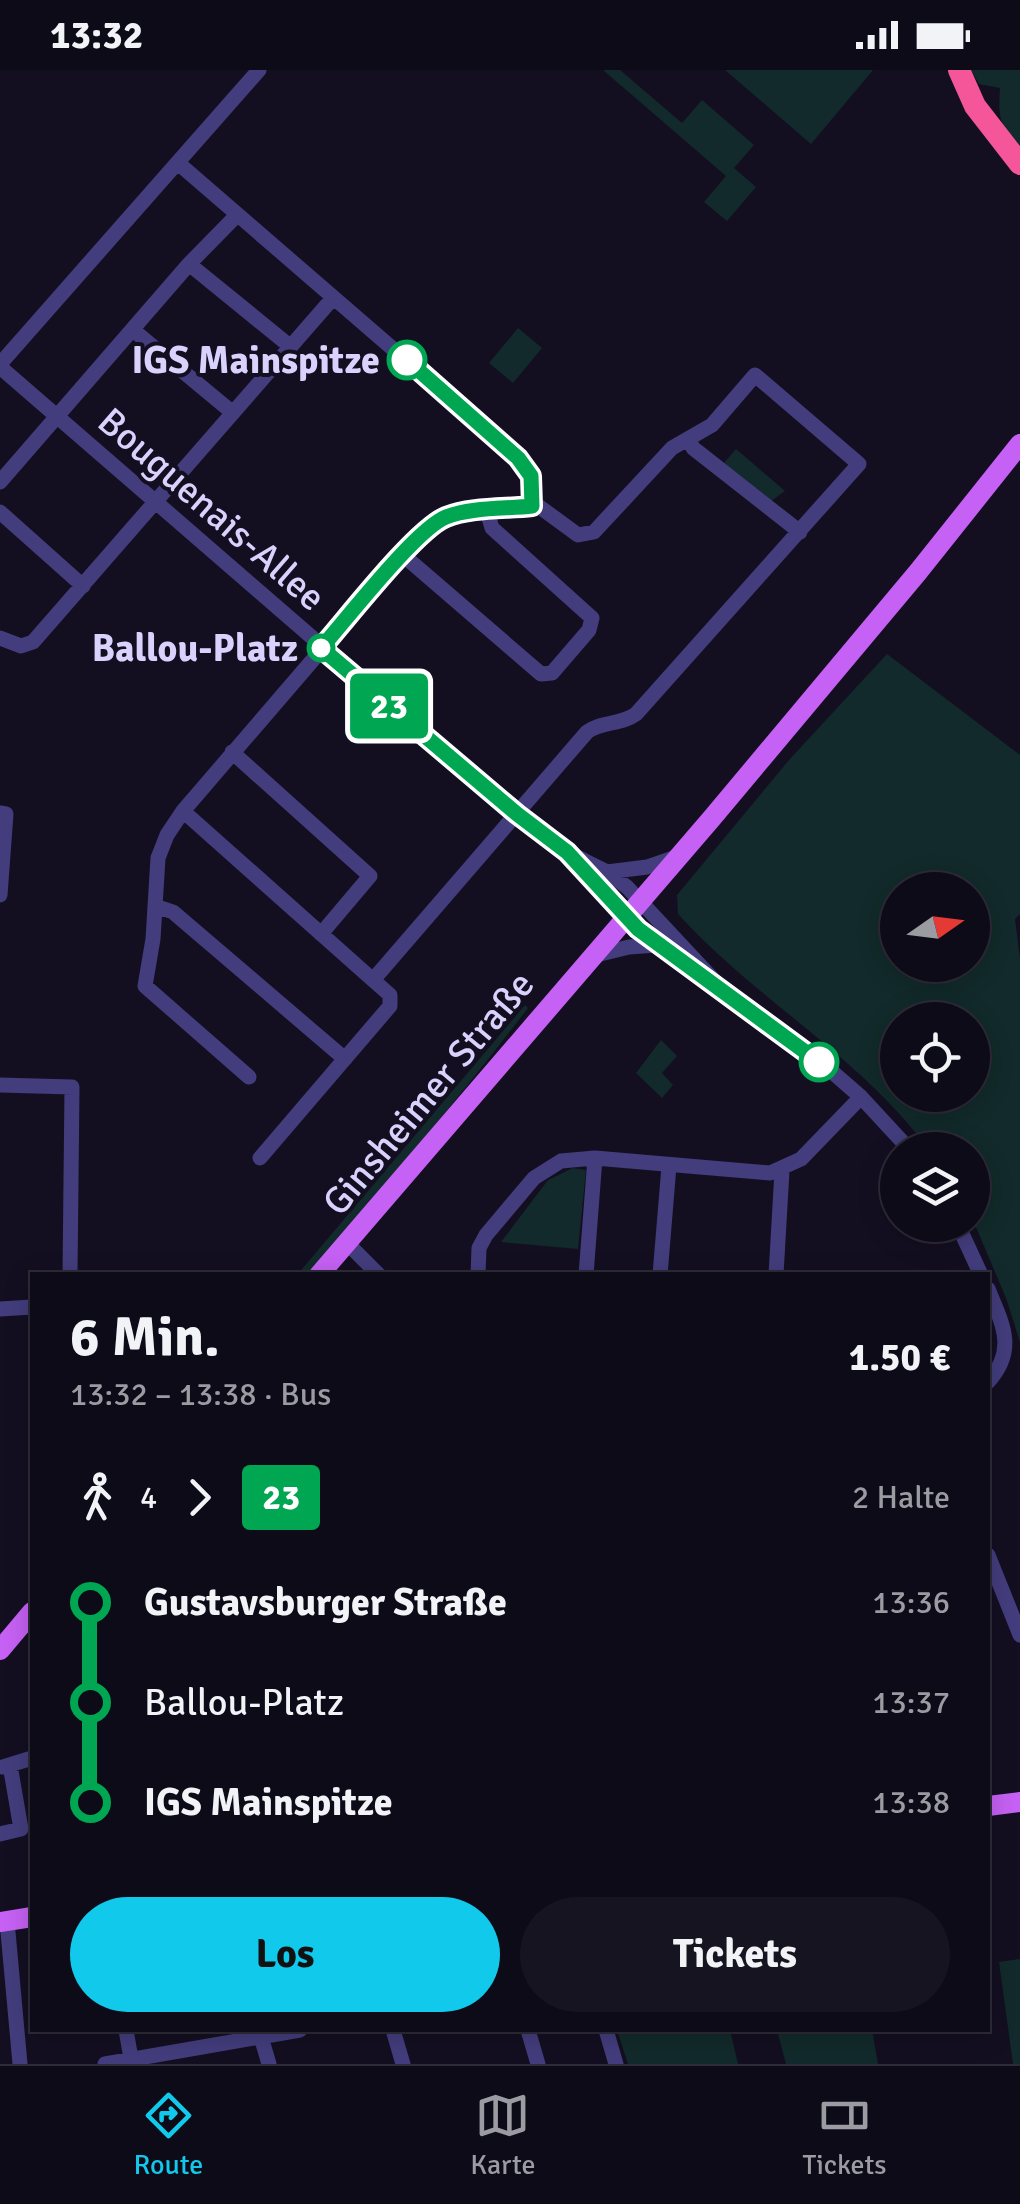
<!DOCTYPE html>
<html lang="de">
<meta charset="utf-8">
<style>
body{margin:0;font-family:Signika,sans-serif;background:#171422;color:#f1f3f6;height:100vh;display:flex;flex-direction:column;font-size:38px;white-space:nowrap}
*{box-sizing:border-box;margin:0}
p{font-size:32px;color:#9b9ba2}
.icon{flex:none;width:55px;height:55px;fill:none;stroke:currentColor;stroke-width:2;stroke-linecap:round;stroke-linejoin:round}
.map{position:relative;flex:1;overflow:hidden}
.drawer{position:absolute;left:30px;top:1202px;width:960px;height:760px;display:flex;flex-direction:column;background:#0e0b19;border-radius:0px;box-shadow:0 5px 25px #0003,0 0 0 2px #2e2b38}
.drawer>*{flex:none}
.badge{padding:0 20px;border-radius:8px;font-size:35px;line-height:65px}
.needle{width:65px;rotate:76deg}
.buttons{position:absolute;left:880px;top:802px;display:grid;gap:20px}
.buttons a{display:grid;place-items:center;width:110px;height:110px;border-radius:50%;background:#0e0b19;box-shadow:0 5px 25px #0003,0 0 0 2px #2e2b38;font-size:50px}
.map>.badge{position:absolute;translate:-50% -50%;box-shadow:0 0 0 5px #fff}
.legs{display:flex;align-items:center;gap:15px;height:110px;padding:0 40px;font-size:32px}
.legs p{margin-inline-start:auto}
.head{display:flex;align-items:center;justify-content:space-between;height:170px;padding:0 40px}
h1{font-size:55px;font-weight:800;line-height:75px}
.cta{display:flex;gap:20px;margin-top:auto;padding:20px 40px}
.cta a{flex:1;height:115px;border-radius:60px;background:#10c9eb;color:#111;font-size:40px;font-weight:800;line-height:115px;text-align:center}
.cta a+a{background:#171422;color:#f1f3f6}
ul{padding:0 40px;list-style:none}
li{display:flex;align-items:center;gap:35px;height:100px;font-size:38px}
li i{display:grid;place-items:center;width:15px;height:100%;margin:0 12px;background:currentColor}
li i::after{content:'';width:25px;height:25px;margin:-12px;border:8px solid;border-radius:50%;background:#0e0b19}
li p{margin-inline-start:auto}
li:first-child i{background:linear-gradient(#0000 50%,currentColor 0)}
li:last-child i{background:linear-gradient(currentColor 50%,#0000 0)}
.status{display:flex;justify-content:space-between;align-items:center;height:70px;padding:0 50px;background:#0e0b19;direction:ltr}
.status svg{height:28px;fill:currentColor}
.menu{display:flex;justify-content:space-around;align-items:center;height:140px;border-top:2px solid #2e2b38;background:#0e0b19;font-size:28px;color:#9b9ba2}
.menu a{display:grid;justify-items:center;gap:5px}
.menu .on{color:#10c9eb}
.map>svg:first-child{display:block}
</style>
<div class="status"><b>13:32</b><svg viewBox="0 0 49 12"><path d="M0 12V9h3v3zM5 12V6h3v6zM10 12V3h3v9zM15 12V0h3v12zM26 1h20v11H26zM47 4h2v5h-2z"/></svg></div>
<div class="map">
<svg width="1020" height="1994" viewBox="0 0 1020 1994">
<rect width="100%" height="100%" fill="#130f21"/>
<!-- green -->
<path fill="#122a2b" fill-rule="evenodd" d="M603,0h17l62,53 20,-23 52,45 -20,23 22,19 -29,34 -23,-19 22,-26z
M725,0h148l-62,74z
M971,0h49v77c-21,-24 -22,-28 -20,-59l-21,-4z
M518,258l24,20 -29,35 -24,-20z
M736,379l49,42 -15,11 -47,-38z
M887,584l133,101v159l-5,5 5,40v383l-14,-44 -33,-78 -1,-70h-43c-69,-94 -173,-150 -251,-236l-1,-19 112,-135zM898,820h74v75h-74zM898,950h74v75h-74z
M525,935l3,3c-70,91 -144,180 -219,267h-12z
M661,970l16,16 -15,17 11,12 -11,13 -26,-25z
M573,1098l13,2 -8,79 -77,-7 47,-62z
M1020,1889v105h-7l-14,-102z
M617,1960h113l8,34h-110z
M777,1960h95l6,34h-92z"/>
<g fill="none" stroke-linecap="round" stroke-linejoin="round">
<!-- minor -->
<path stroke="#433d7d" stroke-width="15" d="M178,93l340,294 13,19 1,30
M189,194l102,83
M133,260l100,83
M0,294l259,-294
M0,297l517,448 50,37 40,20 20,15 98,105
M689,369l4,9 107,84
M0,412l189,-218 48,-49
M0,442l83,74
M403,485l138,119 11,-1 37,-43 3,-12 -100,-90 -5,-17
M0,568l21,8 12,-4 300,-344
M232,682l138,124 -49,58
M183,741l190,169
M0,743l6,1 -6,81
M573,788l65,71 192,141 31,27 49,53
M607,802l40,-5 32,-11
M155,836l18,6 172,147
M592,886l37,-9 28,-2
M249,1007l-104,-91 8,-47 5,-81 9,-23 16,-24 220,-256 43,-38 91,-12 41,30 16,-3 78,-84 40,-23 43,-50 104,89 -223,250c-15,11 -34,7 -49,18l-214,248 17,15v11l-130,152
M0,1015l72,2 -2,188
M958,1155l23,50
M347,1173l32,32
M478,1205l1,-27 7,-13 48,-57 27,-17 34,-3 175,15 31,-14 60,-62
M586,1205l9,-117
M660,1205l9,-109
M776,1205l6,-104
M988,1219c15,36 29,61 0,93
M0,1239l32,-2
M988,1485l32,80
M3,1697l29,-9
M0,1764l21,-5 -11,-64
M7,1851l13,143
M126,1960l6,34
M393,1960l10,34
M528,1960l10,34
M606,1960l10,34
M261,1967l8,27
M105,1994l195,-34"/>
<!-- major -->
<path stroke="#c561f4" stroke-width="20" d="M319,1205l393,-457 206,-246 102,-128
M0,1580l32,-38
M988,1736l32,-4
M0,1852l32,-5"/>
<!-- highway -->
<path stroke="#f45699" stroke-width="22" d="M959,0l16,36 45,58"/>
</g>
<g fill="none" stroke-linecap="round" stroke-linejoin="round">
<defs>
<path id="line-1" d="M407,290l111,98 13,18 1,30c-26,3 -61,1 -86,11 -30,12 -100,103 -125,131l196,166 50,38 71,77 181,133"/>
</defs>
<!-- line-1 casing -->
<use href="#line-1" stroke="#fff" stroke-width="22"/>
<!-- line-1 -->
<use href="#line-1" stroke="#00a651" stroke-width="15"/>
</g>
<!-- markers -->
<g fill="#fff" stroke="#00a651" stroke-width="5">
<circle cx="407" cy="290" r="18"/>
<circle cx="321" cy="578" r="12"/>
<circle cx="819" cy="992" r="18"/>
</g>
<g text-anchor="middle" stroke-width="8" stroke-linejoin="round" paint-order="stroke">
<!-- stop labels -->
<g font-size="38" font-weight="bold" fill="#d9d2fc" stroke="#130f21" text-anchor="end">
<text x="380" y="303">IGS Mainspitze</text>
<text x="298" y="591">Ballou-Platz</text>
</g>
<!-- street labels -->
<g font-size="38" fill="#d9d2fc" stroke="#130f21">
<text transform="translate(212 439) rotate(41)" y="13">Bouguenais-Allee</text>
<text transform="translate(428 1023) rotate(-50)" y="13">Ginsheimer Straße</text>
</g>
</g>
</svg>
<div class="buttons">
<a><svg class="needle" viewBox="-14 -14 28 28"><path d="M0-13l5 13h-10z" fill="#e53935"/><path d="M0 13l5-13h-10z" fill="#9b9ba2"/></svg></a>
<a><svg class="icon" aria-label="locate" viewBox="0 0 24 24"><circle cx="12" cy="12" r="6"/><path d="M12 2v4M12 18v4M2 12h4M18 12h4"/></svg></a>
<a><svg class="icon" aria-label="layers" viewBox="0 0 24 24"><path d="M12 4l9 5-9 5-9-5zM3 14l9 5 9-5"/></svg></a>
</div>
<b class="badge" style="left:389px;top:636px;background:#00a651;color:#fff">23</b>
<section class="drawer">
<div class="head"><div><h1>6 Min.</h1><p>13:32 – 13:38 · Bus</p></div><b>1.50 €</b></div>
<div class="legs"><svg class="icon" aria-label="walk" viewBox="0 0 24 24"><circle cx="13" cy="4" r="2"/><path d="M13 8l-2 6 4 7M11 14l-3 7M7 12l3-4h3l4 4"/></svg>4<svg class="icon" aria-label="forward" viewBox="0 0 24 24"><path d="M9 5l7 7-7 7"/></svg><b class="badge" style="background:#00a651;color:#fff">23</b><p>2 Halte</p></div>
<ul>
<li><i style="color:#00a651"></i><b>Gustavsburger Straße</b><p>13:36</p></li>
<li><i style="color:#00a651"></i><span>Ballou-Platz</span><p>13:37</p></li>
<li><i style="color:#00a651"></i><b>IGS Mainspitze</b><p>13:38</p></li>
</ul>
<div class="cta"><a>Los</a><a>Tickets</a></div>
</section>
</div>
<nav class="menu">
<a class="on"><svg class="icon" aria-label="directions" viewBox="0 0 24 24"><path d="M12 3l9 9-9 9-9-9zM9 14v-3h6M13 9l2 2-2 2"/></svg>Route</a>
<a><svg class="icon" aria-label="map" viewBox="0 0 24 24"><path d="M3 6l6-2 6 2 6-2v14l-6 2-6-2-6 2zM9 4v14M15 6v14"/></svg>Karte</a>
<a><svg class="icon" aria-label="tickets" viewBox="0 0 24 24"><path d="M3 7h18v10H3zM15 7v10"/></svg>Tickets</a>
</nav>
